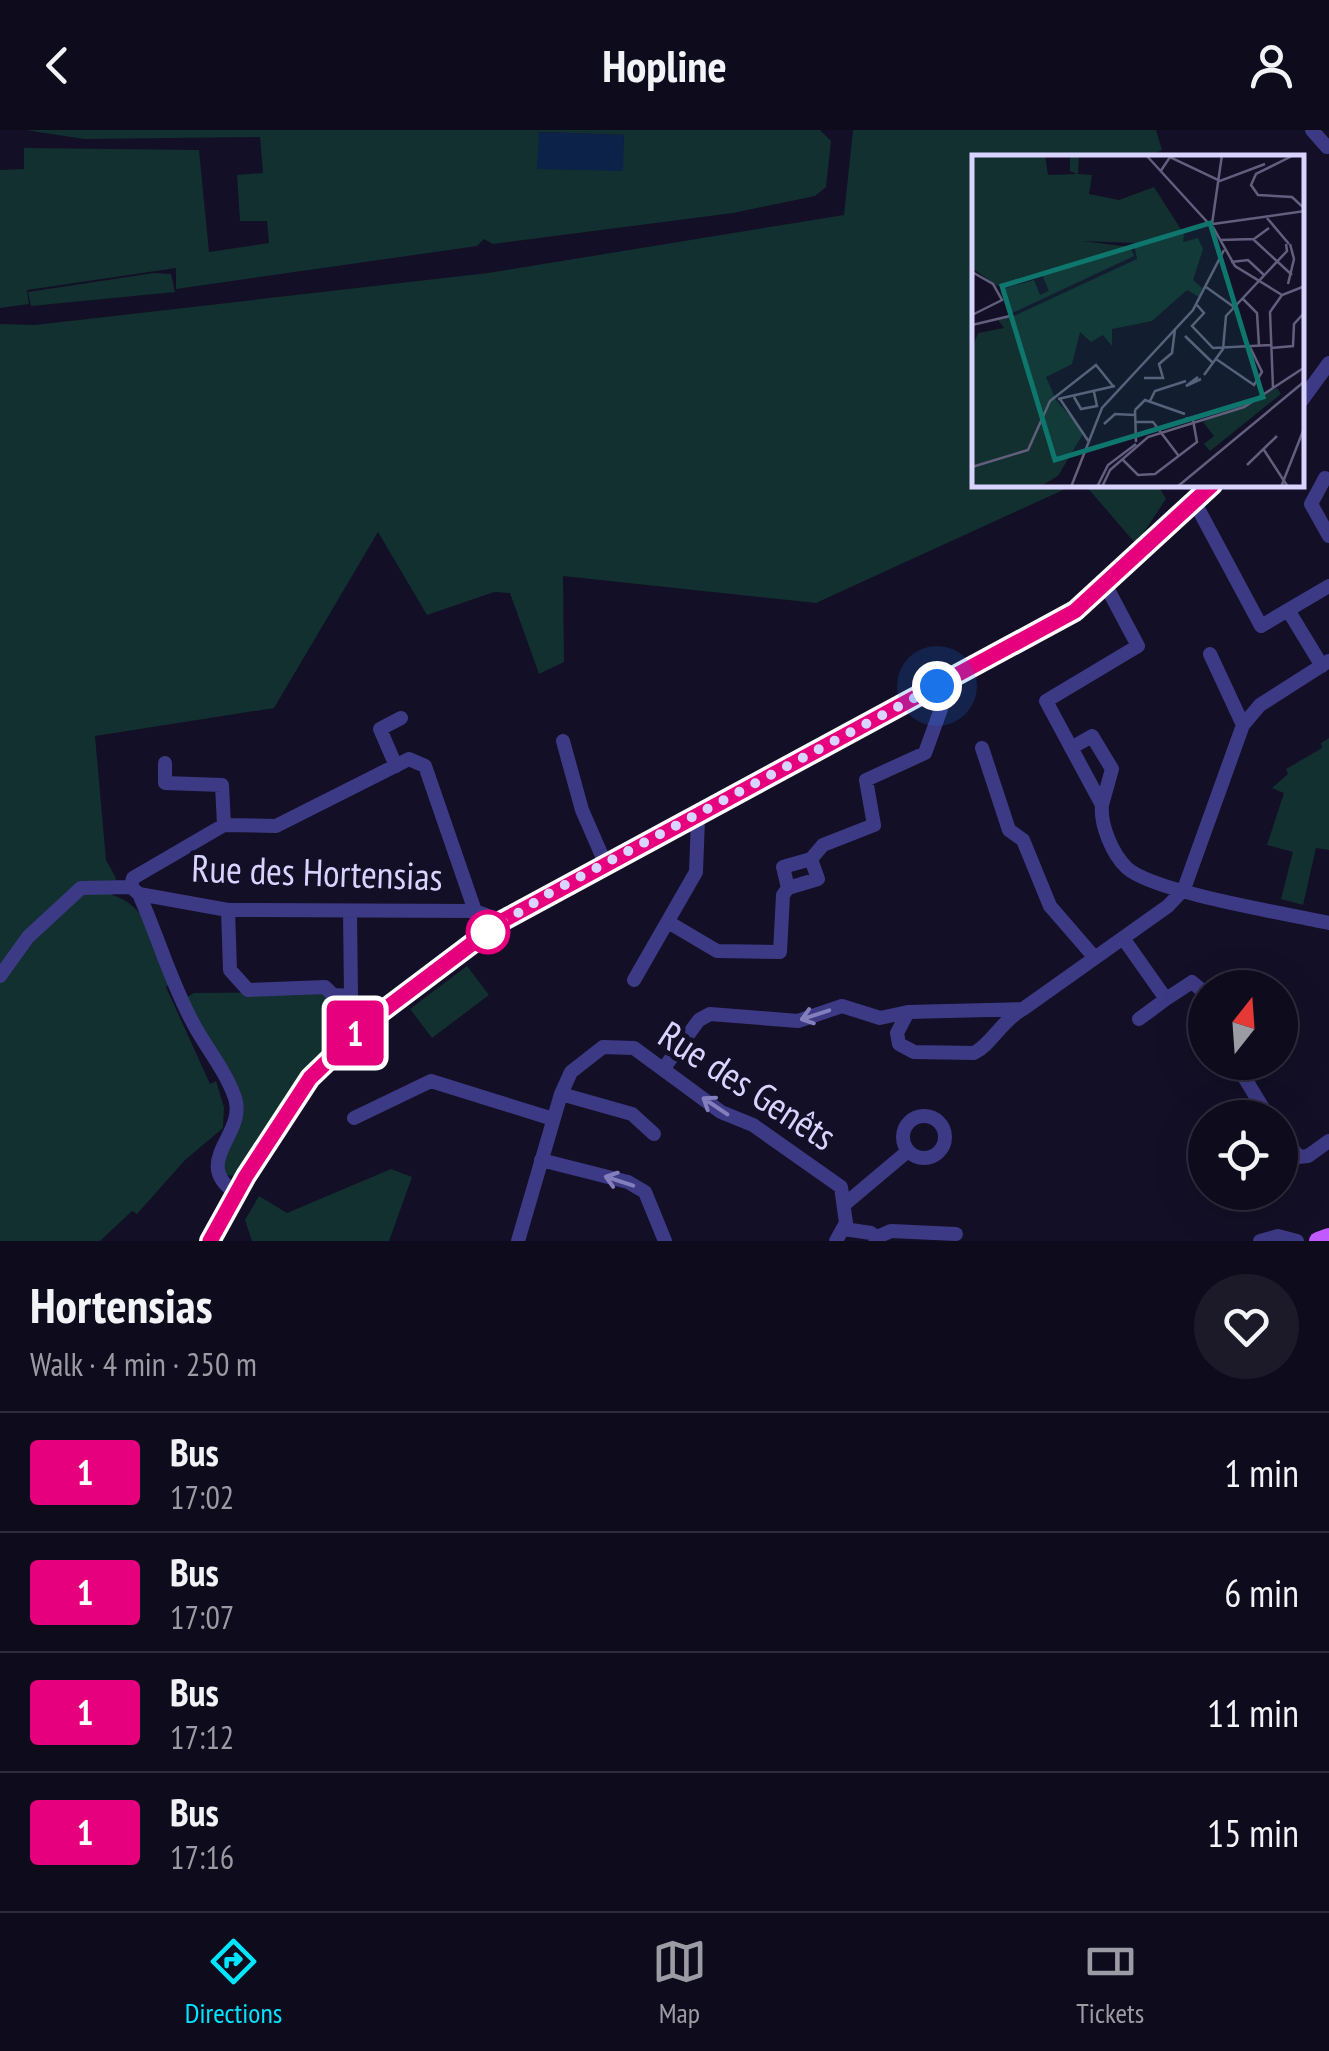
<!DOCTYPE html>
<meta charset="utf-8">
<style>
body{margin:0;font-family:"PT Sans Narrow",sans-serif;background:#1c1929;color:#f1f3f6;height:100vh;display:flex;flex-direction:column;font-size:38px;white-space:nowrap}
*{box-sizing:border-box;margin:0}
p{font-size:32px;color:#9b9ba3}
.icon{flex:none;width:55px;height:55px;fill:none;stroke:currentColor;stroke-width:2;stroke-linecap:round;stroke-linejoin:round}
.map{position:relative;height:1111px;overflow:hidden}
.sheet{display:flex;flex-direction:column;background:#0e0b1c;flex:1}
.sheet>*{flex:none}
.badge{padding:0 20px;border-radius:8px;font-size:35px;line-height:65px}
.needle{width:65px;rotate:17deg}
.tools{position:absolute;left:1188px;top:840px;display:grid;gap:20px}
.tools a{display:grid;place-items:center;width:110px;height:110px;border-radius:50%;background:#0e0b1c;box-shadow:0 10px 40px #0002,0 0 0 2px #2e2b3b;font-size:50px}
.you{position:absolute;width:50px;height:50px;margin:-25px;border:8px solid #fff;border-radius:50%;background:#1a73e8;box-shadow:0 0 0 15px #1a73e833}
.map>.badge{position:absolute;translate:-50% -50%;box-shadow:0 0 0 5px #fff}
.round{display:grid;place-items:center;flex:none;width:105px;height:105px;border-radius:52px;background:#1c1929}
.head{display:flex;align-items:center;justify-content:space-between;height:170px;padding:0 30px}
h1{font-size:48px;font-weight:700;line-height:75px}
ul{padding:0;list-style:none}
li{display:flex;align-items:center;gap:30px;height:120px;padding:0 30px;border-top:2px solid #2e2b3b}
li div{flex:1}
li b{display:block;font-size:38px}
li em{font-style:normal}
li .badge{min-width:110px;font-weight:700;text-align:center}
header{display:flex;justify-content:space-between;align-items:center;height:130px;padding:0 30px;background:#0e0b1c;font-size:45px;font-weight:700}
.dock{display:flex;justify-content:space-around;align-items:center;height:140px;border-top:2px solid #2e2b3b;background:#0e0b1c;font-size:28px;color:#9b9ba3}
.dock a{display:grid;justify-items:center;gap:5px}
.dock .active{color:#00e5ff}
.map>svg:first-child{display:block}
</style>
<header><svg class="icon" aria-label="back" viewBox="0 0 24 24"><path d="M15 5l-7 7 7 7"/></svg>Hopline<svg class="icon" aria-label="person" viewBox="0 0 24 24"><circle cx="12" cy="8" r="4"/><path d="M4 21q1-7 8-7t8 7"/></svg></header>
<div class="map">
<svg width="1329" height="1111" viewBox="0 0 1329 1111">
<rect width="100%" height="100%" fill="#130f26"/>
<!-- green -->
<path fill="#12302f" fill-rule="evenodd" d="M26,0h794l11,11 -5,46 -11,9 -82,17 -240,31 -9,-5 -7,7 -301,43v-21l-149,22 2,14 -29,4v-138l24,-1v-21l175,2 10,102 60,-9 -2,-22h-27l-3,-46 26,-2 -3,-36 -176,2zM539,2l85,3 -2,36z
M853,0h303l6,20 -13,7 -175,1v327h100l-258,118 -253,-27 1,86 -25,12 -29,-81 -16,-1 -67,23 -49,-83 -104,176 -179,28 11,124 10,18 -4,17c36,10 48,55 61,86l-7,6 44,97 6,-3 8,26 -1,21 -38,32 -48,54 -5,-3 -32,30h-100v-917l35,1 453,-52 356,-58z
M154,143l17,1 4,18 -144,14 -3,-14z
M1085,355h73l8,14 -30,45z
M1329,608v112l-13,-2 -13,57 -22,-6 12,-47 -26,-7 17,-52 -12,-5 16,-14 -2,-5 36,-21 -1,-5z
M467,836l22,29 -57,43 -22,-29z
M355,862l20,17 -69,64 -70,103 -12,-1c-4,-23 13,-37 17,-58 5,-25 -37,-81 -51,-104l-3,-16 7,-4z
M391,1039l21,8 -23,64h-137l-7,-21 14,-24 28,17z"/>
<!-- water -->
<path fill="#0c2248" d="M539,2l85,3 -1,36 -86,-2z"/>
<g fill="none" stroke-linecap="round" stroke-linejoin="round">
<!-- minor -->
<path stroke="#3d3a85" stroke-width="14" d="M1312,0l15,17
M1302,270l27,-37
M1325,348l-14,26 18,32
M1194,371l67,125 68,-40
M1104,452l34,64 -92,55 56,104c-2,19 10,49 25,63 26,24 161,46 202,55
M1288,480l34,56
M1210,524l33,71
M563,611l19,69 24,55
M982,618l27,82 14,10 27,66 45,52
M1071,618l21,-12 20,33 -10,36
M165,633v20l57,2 2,40
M396,636l-16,-37 21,-11
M131,757l2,-9 91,-53 52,1 133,-67 16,7 50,145
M131,757l8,7 89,16 247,1 27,10
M788,758l30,-9 -7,-20
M139,764c19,43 32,89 54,129 13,25 33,48 42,75 12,37 -46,64 2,96
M228,780l2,60 18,20 77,-3 8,8 18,1 -1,-84
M668,792l49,29 63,1 3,-57 5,-7 -5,-21 28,-8 12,-14 51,-20 -8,-45 59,-27 16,-44 -4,-22
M1123,808l43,61 26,-17 13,11
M0,846l28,-39 53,-49 50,-1
M634,850l62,-108 2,-54
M1023,879l145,-103 16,-17 59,-164 17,-20 69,-44
M1023,879c-21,11 -32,36 -49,44l-60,-1 -15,-8 -2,-11 11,-21z
M1139,889l27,-20
M1235,932l34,56
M664,938l35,-48 11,-6 88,7 44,-15 38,12 28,-6
M561,964l71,20 22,20
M903 1007a21 21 0 1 1 42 0a21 21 0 1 1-42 0Z
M354,988l77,-37 122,38
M1280,1003l19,24 9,-1 21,-15
M541,1030l87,22 17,10 20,49
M845,1074l63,-53
M844,1099l27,4 8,8
M875,1108l16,-7 65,3
M210,1111l36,-65 64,-97 58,-57 134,-101 573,-310 137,-126
M518,1111l43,-147 10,-22 32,-25 31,1 87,64 32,13 88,62 5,36 -10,18
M1260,1111l18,-5 19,5"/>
<!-- major -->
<path stroke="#c25bff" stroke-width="18" d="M1318,1111l11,-4"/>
</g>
<!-- one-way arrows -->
<defs><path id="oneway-shaft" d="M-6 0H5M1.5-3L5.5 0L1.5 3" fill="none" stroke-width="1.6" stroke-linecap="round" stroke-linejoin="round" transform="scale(2.5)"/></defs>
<g stroke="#837fbc">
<use href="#oneway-shaft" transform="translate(815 885) rotate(162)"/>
<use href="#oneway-shaft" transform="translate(715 976) rotate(-146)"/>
<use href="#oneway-shaft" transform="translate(619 1051) rotate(-162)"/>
</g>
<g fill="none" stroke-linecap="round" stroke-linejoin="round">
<defs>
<path id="line" d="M210,1111l36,-65 64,-98 58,-56 134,-101 573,-310 137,-126"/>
</defs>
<!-- line casing -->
<use href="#line" stroke="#fff" stroke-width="22"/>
<!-- line -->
<use href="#line" stroke="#e6007e" stroke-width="15"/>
<!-- walk -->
<path stroke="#d9d4ff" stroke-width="10" stroke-dasharray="0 18" d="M488,802l60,-38 389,-208"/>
</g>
<!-- markers -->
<circle fill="#fff" stroke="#e6007e" stroke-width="5" cx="488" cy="802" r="20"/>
<g text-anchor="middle" stroke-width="10" stroke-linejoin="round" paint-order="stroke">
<!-- street labels -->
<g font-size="38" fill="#d9d4ff" stroke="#130f26">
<text transform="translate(317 743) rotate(2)" y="13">Rue des Hortensias</text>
<text transform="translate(747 956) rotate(33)" y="13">Rue des Genêts</text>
</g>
</g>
<!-- overview -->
<g transform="translate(972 25)">
<rect width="332" height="332" fill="#130f26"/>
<path d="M0,0h73l3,20 29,-1 -7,-3v-16h9l-1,19 14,1 -3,19 30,6 35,-13 30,47 -1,8 15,-4 5,11 -10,31 9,8 -3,9 -12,-7 -35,31 -40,8v17l-9,-11 -12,7 -11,-10 -8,32 -26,13 10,23 28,32 -26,44 -19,11h-67v-138l6,-16 26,-5 -6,-8 18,-5 121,-56 -3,-16 -52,-2 48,6 4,9 -124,58 -9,-21 5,-5 28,-8 6,15 9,-4 -7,-16 -45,11 -25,-18zM305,233l4,6 -71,57 -6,-7 10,-8 -11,-14z" fill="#12302f"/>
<path fill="none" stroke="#625e7d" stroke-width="2.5" d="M174,0l64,70M322,0l-38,19 -5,11 7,10 34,2 13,12M188,17l10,-15 50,24 45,-17M295,63l22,26M240,69l10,-69M241,69l92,-13M241,72l22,39 47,29M248,85l34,-1 15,-11M282,85l38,35M259,107l17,-2 16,15M0,117l21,12 9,16 -30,15M316,129l6,-25 -4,-15M234,132l28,20M270,143l15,15 2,33M225,150l7,8 -12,13 21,22 58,-3M0,170l38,-9M213,181l28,27M299,193l22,-2 1,-22 11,-12M244,204l38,26 8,-13 -12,-25M232,220l19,-26 3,-33 61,-65 -1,-7M226,222l-12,9 15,-7M172,223h19l-4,-14 13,-11 3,-24M301,233l-3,-76 12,-17 23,-9M102,242l7,12 16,-3 -3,-14M86,244l57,-13M88,244l29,43M178,246l5,-10 31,-10M163,255l10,-10 40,14M163,255l1,32M163,267h18l25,33M132,269l11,-10 20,1M292,295l24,37M150,304l16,16 17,-1 42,-32 -4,-22 -7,-2M275,310l30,-29M0,312l56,-17 22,-49 46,-36 17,21M99,332l31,-79 91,-98 31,-60M125,332l11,-22 28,-21M130,332l8,-17 38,-33 96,-30 61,-40M205,332l128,-106M309,332l24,-61"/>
<path fill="#0f766e" fill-opacity="0.15" stroke="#0f766e" stroke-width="5" d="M238,68l53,174 -208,63 -53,-174z"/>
<rect width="332" height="332" fill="none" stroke="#d9d4ff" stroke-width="5"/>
</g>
</svg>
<div class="tools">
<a><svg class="needle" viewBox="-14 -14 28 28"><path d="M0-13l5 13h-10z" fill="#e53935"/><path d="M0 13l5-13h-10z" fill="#9b9ba3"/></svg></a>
<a><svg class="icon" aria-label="locate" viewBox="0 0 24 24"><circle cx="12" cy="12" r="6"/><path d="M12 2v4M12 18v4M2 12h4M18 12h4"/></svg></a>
</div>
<div class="you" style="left:937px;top:556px"></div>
<b class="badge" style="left:355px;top:903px;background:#e6007e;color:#fff">1</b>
</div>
<section class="sheet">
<div class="head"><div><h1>Hortensias</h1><p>Walk · 4 min · 250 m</p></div><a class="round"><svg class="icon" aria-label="heart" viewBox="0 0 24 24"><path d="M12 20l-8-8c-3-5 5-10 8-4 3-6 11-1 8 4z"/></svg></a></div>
<ul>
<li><span class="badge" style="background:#e6007e;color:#fff">1</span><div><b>Bus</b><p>17:02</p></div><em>1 min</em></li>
<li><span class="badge" style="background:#e6007e;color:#fff">1</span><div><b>Bus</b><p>17:07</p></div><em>6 min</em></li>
<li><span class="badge" style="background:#e6007e;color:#fff">1</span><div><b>Bus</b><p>17:12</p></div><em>11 min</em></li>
<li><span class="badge" style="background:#e6007e;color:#fff">1</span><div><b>Bus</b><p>17:16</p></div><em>15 min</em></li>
</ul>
</section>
<nav class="dock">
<a class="active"><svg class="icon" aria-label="directions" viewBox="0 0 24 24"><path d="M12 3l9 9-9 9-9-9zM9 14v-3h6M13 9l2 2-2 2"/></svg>Directions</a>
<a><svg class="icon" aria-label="map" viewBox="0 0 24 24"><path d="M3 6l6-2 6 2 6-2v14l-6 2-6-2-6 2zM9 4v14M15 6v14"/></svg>Map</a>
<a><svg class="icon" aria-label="tickets" viewBox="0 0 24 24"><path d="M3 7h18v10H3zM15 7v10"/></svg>Tickets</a>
</nav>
